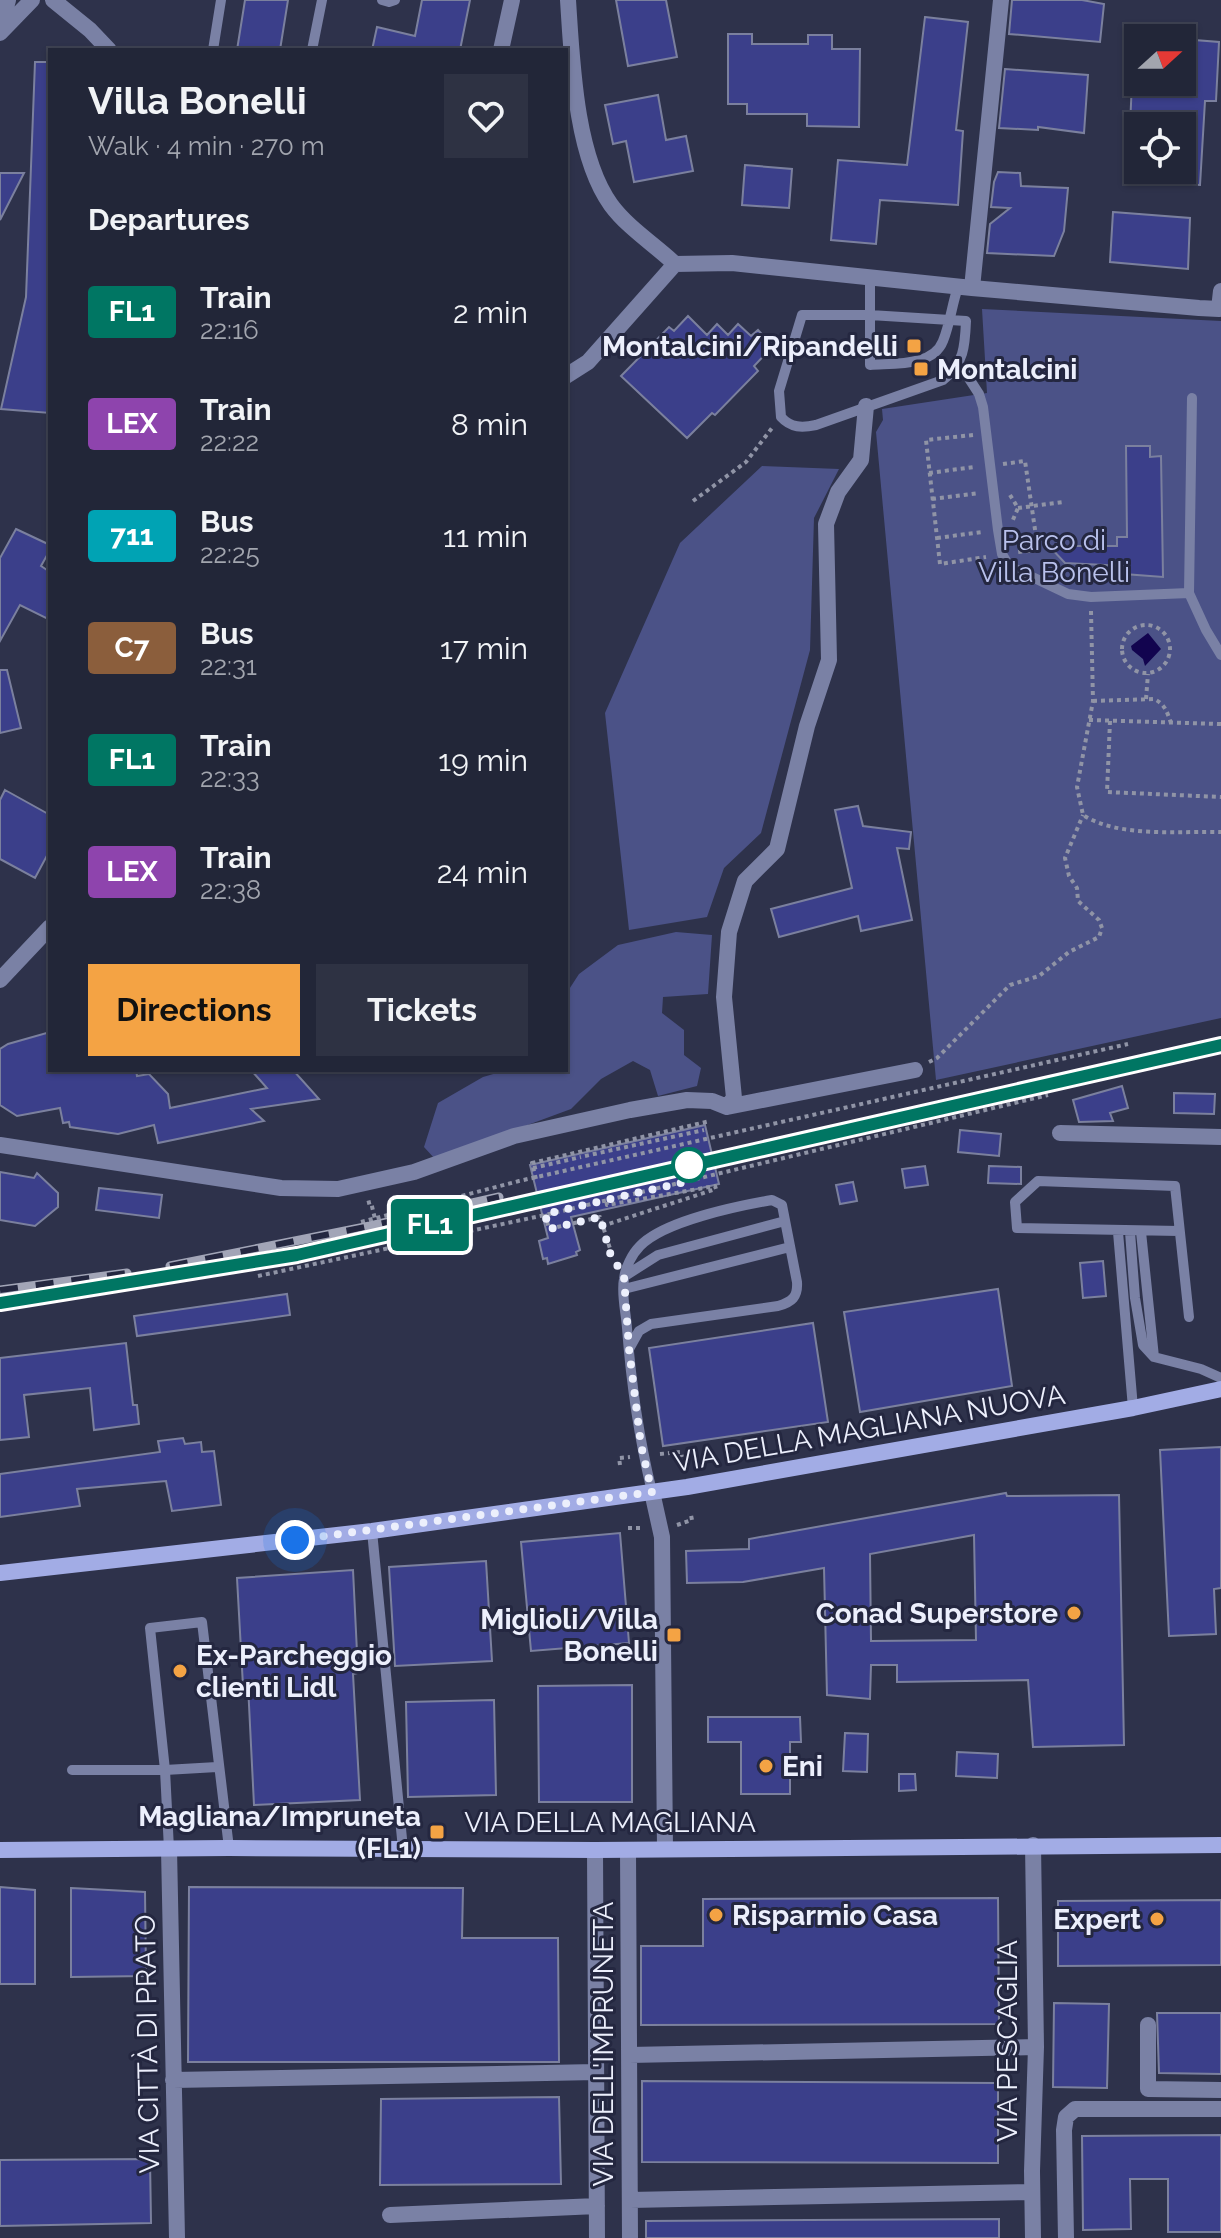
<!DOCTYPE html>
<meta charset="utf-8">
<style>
body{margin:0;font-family:Raleway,sans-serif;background:#2e3243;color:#f1f3f6;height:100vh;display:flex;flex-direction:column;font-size:30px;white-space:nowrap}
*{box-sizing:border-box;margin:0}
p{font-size:26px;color:#a2a5ae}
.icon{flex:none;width:44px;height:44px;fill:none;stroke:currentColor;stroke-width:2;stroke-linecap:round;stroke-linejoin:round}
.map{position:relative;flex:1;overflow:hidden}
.panel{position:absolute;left:48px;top:48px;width:520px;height:1024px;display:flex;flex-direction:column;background:#222638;border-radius:0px;box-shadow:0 2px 6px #0004,0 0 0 2px #3f4353}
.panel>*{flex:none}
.badge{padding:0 16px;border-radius:6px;font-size:28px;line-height:52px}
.needle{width:52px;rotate:69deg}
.buttons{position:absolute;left:1124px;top:24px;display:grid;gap:16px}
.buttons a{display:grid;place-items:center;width:72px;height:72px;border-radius:0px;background:#222638;box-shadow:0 2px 6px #0004,0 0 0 2px #3f4353;font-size:40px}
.you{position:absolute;width:40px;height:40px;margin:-20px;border:6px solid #fff;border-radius:50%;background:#1a73e8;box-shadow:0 0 0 12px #1a73e833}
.map>.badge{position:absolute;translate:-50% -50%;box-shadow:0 0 0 4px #fff}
h2{padding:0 40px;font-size:30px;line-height:72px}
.round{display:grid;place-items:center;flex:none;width:84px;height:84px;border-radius:0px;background:#2e3243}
.overview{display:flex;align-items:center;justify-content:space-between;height:136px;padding:0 40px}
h1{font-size:38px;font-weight:700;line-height:60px}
.button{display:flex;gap:16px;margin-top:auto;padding:16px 40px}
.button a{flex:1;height:92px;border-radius:0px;background:#f4a344;color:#111;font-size:32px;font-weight:700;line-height:92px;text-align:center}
.button a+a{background:#2e3243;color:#f1f3f6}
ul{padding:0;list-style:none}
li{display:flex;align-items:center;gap:24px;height:112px;padding:0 40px}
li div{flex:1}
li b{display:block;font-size:30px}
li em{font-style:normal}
li .badge{min-width:88px;font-weight:700;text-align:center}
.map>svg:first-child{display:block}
</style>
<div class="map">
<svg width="1221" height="2238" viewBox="0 0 1221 2238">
<rect width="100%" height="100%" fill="#2e324b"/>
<!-- green -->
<path fill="#4b5287" d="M982,309l239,12v697l-285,62 -60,-648 7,-12 -1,-11 105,-16z
M762,466l77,3 -25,49 -4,132 -49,183 -37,35 -17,49 -78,13 -24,-217 75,-170z
M676,932l36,3 -4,59 -45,3 -1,16 22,17v25l17,13 -4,18 -39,10 -8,-26 -17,-9 -32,18 -30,30 -136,50 -11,-12 14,-44 45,-26 24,-7h59v-76l13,-20 39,-29z"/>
<!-- water -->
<path fill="#12044f" d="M1148,633l13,16 -16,17 -2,-7 -11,-9 -1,-4z"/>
<!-- building -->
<path fill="#3b3f8a" stroke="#7b809e" stroke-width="2" fill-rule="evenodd" d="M245,0h43l-8,50h-43z
M422,0h48l-10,50h-88l5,-23 38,9z
M616,0h50l11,57 -49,9z
M1012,0h70l22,4 -4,38 -91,-8z
M925,17l43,5 -12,108 7,1 -5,74 -78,-5 -4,44 -45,-4 7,-80 69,5z
M728,34h24v10h56v-9h24v14h28l-1,78 -52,-1v-12h-60v-10h-19z
M1182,39l37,3 -3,59h-11l-5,84 -18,-1v-58h-52l2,-44h50z
M35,62h15v351l-49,-4 25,-112z
M1005,69l83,6 -4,58 -46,-6v3l-39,-2z
M658,95l8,45 20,-4 7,35 -59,11 -8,-41 -13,3 -8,-39z
M745,165l47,4 -3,39 -47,-3z
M998,172l22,1 1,13 47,2 -4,43 -10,25 -67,-3 3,-29 20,-16 -19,-1 3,-25z
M0,173h24l-24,47z
M1113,212l77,6 -2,51 -78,-7z
M688,316l19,19 10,-11 11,11 10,-11 13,12 7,-6 15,16 -19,20 4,5 -43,44 -3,-2 -25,25 -66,-62 48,-49 5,4z
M1126,446h24v11l11,-1 2,121 -39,-3v-8l-59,-3 -16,-17h68v-9h10z
M16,529l34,16v5l-9,16 9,6v48l-30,-15 -20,36v-83z
M0,670h7l14,58 -21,5z
M5,790l45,25v35l-15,28 -35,-19v-59z
M858,806l5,20 48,6 -2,17 -12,-1 15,72 -51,11 -3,-15 -79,21 -8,-28 81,-21 -17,-78z
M50,1032v38h86l1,6 12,-2 19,20 2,14 97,-20 -16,-18h42l26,29 -68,10 13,12 -106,22 -4,-18 -36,9 -48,-7 -1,-5 -6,1 -3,-15 -43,8 -17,-11v-56l8,-5z
M1122,1086l6,22 -18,5 3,8 -34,1 -6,-22z
M1174,1093l41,1 -1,20 -40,-1z
M705,1125l14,59 -148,33 9,33 -4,2 1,3 -29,9 -1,-6 -4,1 -4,-18 9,-3 -18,-73z
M960,1130l41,4 -2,22 -41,-4z
M925,1166l3,19 -23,3 -3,-19z
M989,1166l32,1v17l-33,-1z
M0,1172l34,6 3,-5 21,20v14l-23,19 -35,-6z
M853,1182l4,19 -17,3 -4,-19z
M99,1188l63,7 -3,23 -63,-8z
M1103,1261l3,35 -23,2 -3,-35z
M998,1289l14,97 -152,26 -16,-100z
M287,1294l3,21 -153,21 -3,-20z
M813,1323l15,99 -165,24 -14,-98z
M126,1343l7,62h4l2,19 -45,6 -4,-42 -66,7 5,42 -29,3v-82z
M183,1438l2,6 16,-2 1,10 12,-1 7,54 -49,6 -6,-30 -89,8 3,17 -80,11v-43l160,-22 -2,-11z
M1221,1447v141l-7,1 2,45 -47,2 -9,-186z
M1006,1493l1,3 112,-1 5,250 -91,2 -5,-67 -131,2v-17h-26l-1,34 -43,-4 -3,-127 -81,14 -56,1 -1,-32 63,-2v-10zM974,1535l2,105 -105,1 -1,-87z
M620,1533l9,110 -98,8 -10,-109z
M486,1561l6,100 -97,5 -6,-99z
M353,1570l5,103 -5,1 7,126 -106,5 -6,-120 -5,1 -6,-108z
M632,1685v117h-93l-1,-116z
M494,1700l2,95 -88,2 -2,-95z
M708,1717h92l1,25h-11v52h-49v-52h-33z
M845,1733l23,1 -1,38 -24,-1z
M957,1752l41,2 -1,24 -41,-2z
M899,1774h16l1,16 -17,1z
M0,1887l35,3v94h-35z
M189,1887l274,1 -1,50h96l1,124h-371z
M71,1888l74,4 1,84 -75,1z
M998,1898l1,126 -358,1v-79h62v-47z
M1221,1900v65l-163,1v-65z
M1054,2003l55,1 -2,84 -54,-1z
M1157,2013h64v61l-62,-1z
M642,2081l356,2v80l-356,-1z
M559,2097l2,87 -181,1 1,-86z
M1221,2135v97h-53v-53h-38l1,50 -48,1 -1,-94z
M150,2159l1,64 -151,3v-66z
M999,2219v19h-353v-17z"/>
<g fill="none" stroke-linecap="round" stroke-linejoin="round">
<!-- path -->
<path stroke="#9094a6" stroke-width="4" stroke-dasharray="4 4" stroke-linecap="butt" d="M973,435l-47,5 14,124 46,-7
M1003,464l22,-3 13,89 -20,2
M929,473l45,-6
M1010,495l8,13 -6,14
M932,499l47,-6
M693,501l53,-39 26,-34
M1018,508l45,-6
M937,538l45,-6
M1091,611l2,90 -16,86 6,28c36,23 96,16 138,17
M1122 649a24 24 0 1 1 48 0a24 24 0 1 1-48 0Z
M1146,699l2,-25
M1093,701l61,-2c11,5 13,13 17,24
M1089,720l132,4
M1110,721l-3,71 114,5
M929,1062l8,-4 73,-73 29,-9 30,-24 30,-15 3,-9 -3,-8 -21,-19 -1,-13 -8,-12 -4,-18 18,-43
M585,1156l119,-26
M533,1168l48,-11
M536,1179l-4,-16 178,-42
M367,1203l4,-1 4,17
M545,1214l4,15 51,-12 13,41
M361,1222l158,-41 609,-137
M602,1226l114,-37 -1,-3 -108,19 -1,-5
M258,1276l287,-61 503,-120
M660,1454l21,-2 1,5
M620,1465l-1,-7 11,-1
M677,1525l15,-5 -1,-5
M628,1528h13"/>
<!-- lane -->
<path stroke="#7a81a5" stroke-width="10" d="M382,0l7,2 6,-2
M213,50l8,-50
M312,50l10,-50
M870,277v88c23,-2 63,2 73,-24 7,-17 9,-37 15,-54
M802,315h68l96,6c-1,25 -2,43 -23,59l-127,45c-14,3 -25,3 -35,-8l-2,-26z
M959,363l20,31 4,13 15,123 4,24 7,12 59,28 23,3 98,-4 17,37 15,25
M1189,593l3,-195
M1179,1231l-162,-3 -2,-26 23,-21 137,5 14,131
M1118,1232l15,176
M1130,1232l5,66 8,47 11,12 47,12 20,9
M1141,1232l13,125
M625,1276l33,-21 127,-34
M624,1289l166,-42
M629,1349l10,-18 12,-7 127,-18c14,-4 20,-9 19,-24l-15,-77 -10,-5c-34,6 -108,21 -132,46 -8,8 -15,22 -16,33 -3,15 2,33 3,49 4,55 12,110 25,164
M372,1531l31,318
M72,1770h93l52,-3
M169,1849l-4,-79 -15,-142 52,-6 27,226"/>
<!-- street -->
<path stroke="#7a81a5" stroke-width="16" d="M53,0l37,30 19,20
M568,0c4,60 7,155 43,205 17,23 44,40 64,59
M0,29l8,-29
M0,33l32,-33
M501,50l11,-50
M675,264l57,-1 240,25 227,20 20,1 2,-18
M972,288l29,-288
M566,376l22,-14 87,-98
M0,980l50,-53
M727,1107l7,-9 -10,-101 5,-65 16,-51 32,-32 30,-123 22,-66 -3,-136 12,-32 23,-32 5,-54
M1060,1133l161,4
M0,1145l281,43 57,1 76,-17 100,-36 116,-26 57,-10 25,1 15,6 188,-37
M652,1492l10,45 3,312
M1033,1845l3,202 -4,124 1,67
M169,1849l8,389
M595,1850l2,388
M628,1850l2,388
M1148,2025v64l73,1
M629,2055l407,-8
M173,2080l423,-8
M630,2200l402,-8
M390,2215l207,-9
M1066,2238l-2,-108 2,-13 9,-8h146"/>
<!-- secondary -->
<path stroke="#a2ace5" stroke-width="16" d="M0,1573l372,-42 315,-44 446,-79 88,-19
M0,1850l229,-2 366,2 626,-5"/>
<defs>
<path id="rail" d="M170,1266l200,-40 129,-29
M0,1290l127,-17
M0,1303l297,-48 924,-210"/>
</defs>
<!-- rail casing -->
<use href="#rail" stroke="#a2a5b7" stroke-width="9"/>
<!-- rail -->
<use href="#rail" stroke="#242740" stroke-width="6" stroke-dasharray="18" stroke-linecap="butt"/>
</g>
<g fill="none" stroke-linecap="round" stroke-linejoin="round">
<defs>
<path id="line" d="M0,1303l297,-48 924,-210"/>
</defs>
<!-- line casing -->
<use href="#line" stroke="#fff" stroke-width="18"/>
<!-- line -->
<use href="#line" stroke="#007663" stroke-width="12"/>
<!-- walk -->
<path stroke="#eceffc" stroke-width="8" stroke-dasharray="0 14.4" d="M295,1540l357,-48 -11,-47 -12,-96 -5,-72 -14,-24 -10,-36 -51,12 -4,-15 140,-32 4,-17"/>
</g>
<!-- markers -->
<g fill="#f4a344" stroke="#242740" stroke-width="3">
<rect x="906" y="338" width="16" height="16" rx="4"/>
<rect x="913" y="361" width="16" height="16" rx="4"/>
<circle cx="1074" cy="1613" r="8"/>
<rect x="666" y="1627" width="16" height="16" rx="4"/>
<circle cx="180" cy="1671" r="8"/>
<circle cx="766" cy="1766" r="8"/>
<rect x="429" y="1824" width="16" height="16" rx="4"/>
<circle cx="716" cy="1915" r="8"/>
<circle cx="1157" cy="1919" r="8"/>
</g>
<circle fill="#fff" stroke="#007663" stroke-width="4" cx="689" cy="1165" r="16"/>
<g text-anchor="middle" stroke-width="6" stroke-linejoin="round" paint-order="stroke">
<!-- poi labels -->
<g font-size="28" font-weight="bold" fill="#eceffc" stroke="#242740" text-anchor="end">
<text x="898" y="356">Montalcini/Ripandelli</text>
<text x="937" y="379" text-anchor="start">Montalcini</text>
<text x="1058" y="1623">Conad Superstore</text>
<text x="658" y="1629">Miglioli/Villa<tspan x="658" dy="32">Bonelli</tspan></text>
<text x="196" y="1665" text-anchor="start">Ex-Parcheggio<tspan x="196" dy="32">clienti Lidl</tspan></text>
<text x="782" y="1776" text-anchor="start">Eni</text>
<text x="421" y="1826">Magliana/Impruneta<tspan x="421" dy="32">(FL1)</tspan></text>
<text x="732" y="1925" text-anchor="start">Risparmio Casa</text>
<text x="1141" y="1929">Expert</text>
</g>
<!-- park labels -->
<g font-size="28" fill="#b9c1ec" stroke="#242740">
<text x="1054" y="550">Parco di<tspan x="1054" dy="32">Villa Bonelli</tspan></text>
</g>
<!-- street labels -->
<g font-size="28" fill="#eceffc" stroke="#242740">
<text transform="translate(869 1428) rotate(-10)" y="10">VIA DELLA MAGLIANA NUOVA</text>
<text x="610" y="1832">VIA DELLA MAGLIANA</text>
<text transform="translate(1007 2041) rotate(-90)" y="10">VIA PESCAGLIA</text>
<text transform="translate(147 2044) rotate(-91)" y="10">VIA CITTÀ DI PRATO</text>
<text transform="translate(603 2044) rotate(-90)" y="10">VIA DELL'IMPRUNETA</text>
</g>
</g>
</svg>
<div class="buttons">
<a><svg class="needle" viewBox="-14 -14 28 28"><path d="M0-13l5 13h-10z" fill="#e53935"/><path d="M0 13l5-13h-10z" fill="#a2a5ae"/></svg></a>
<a><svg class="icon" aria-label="locate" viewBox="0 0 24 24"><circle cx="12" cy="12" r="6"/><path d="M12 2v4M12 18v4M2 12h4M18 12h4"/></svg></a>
</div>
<div class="you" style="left:295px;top:1540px"></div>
<b class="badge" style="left:430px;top:1225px;background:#007663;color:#fff">FL1</b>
<section class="panel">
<div class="overview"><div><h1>Villa Bonelli</h1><p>Walk · 4 min · 270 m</p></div><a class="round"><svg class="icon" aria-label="heart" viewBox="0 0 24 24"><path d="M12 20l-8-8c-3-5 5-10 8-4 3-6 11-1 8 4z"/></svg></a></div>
<h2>Departures</h2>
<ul>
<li><span class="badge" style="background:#007663;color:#fff">FL1</span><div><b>Train</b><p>22:16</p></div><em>2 min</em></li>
<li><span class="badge" style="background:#8e44ad;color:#fff">LEX</span><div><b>Train</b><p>22:22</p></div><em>8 min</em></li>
<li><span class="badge" style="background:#00a3b4;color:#fff">711</span><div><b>Bus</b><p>22:25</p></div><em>11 min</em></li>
<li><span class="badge" style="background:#8b5e3c;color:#fff">C7</span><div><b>Bus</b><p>22:31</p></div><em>17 min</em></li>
<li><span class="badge" style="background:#007663;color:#fff">FL1</span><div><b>Train</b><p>22:33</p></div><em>19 min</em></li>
<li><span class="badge" style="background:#8e44ad;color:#fff">LEX</span><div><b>Train</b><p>22:38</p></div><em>24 min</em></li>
</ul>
<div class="button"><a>Directions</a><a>Tickets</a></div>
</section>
</div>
